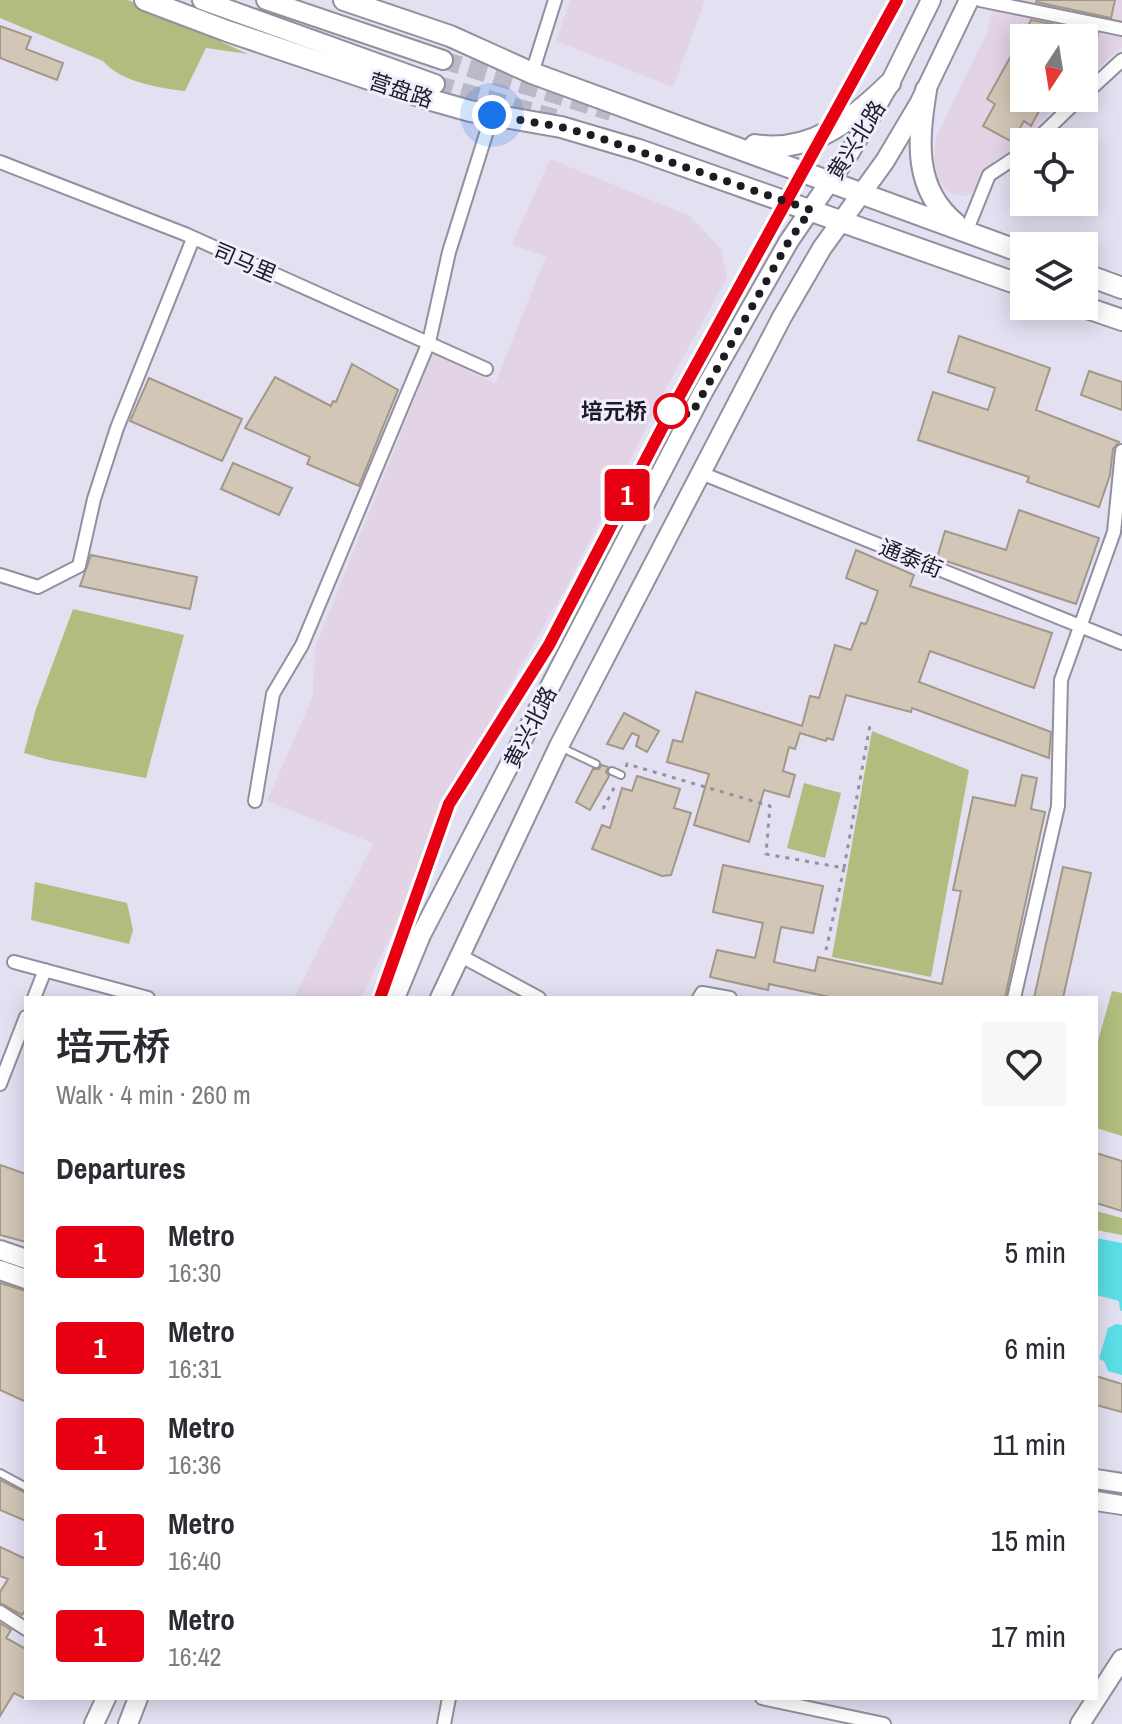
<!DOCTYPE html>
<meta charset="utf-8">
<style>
body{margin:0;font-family:"Archivo Narrow","Noto Sans SC",sans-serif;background:#f7f7f7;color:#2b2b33;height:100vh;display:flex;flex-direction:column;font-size:30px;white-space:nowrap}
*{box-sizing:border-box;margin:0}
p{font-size:26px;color:#7c7c81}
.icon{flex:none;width:44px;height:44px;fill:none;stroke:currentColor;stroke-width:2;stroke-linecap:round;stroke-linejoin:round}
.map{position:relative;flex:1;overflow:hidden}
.sheet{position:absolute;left:24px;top:996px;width:1074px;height:704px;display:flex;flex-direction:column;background:#fff;border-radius:0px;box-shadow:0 4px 20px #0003}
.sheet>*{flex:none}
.badge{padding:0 16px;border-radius:6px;font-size:28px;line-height:52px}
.needle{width:52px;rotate:192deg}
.buttons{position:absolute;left:1010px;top:24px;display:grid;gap:16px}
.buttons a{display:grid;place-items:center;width:88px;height:88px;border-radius:0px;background:#fff;box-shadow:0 4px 20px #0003;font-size:40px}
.you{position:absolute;width:40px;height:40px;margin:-20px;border:6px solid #fff;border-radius:50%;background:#1a73e8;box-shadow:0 0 0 12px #1a73e833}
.map>.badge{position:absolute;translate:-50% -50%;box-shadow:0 0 0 4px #fff}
h2{padding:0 32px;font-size:30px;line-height:72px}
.round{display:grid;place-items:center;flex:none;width:84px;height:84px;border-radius:0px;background:#f7f7f7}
.overview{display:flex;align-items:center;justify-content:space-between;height:136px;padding:0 32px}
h1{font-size:38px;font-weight:600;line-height:60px}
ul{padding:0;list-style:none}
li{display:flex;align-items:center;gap:24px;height:96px;padding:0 32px}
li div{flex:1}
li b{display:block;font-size:30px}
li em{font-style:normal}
li .badge{min-width:88px;font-weight:700;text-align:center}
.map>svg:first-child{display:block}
</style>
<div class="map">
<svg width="1122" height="1724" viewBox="0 0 1122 1724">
<rect width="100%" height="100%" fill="#e3e0f2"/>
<!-- commercial -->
<path fill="#e2d3e5" d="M570,0h135l-32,87 -117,-46z
M995,0h127v47l-38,32v-41h-60v60h40l-53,53 -16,9 -22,32 -9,4 -9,-1 -7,-4 -15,-17 3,-37 51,-104z
M550,159l140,57 31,33 6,29 -62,112 -98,196 -68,118 -138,294h-67l79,-155 -106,-42 46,-105 2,-48 118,-295 62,31 51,-128 -34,-11z"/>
<!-- green -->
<path fill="#b0bd7e" d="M0,0h128l120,54 -42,-6 -21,43c-26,-3 -64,-9 -82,-30l-103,-43z
M73,609l111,26 -38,143 -97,-18 -25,-7 12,-44z
M872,731l97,39 -38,207 -99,-20z
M804,783l37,10 -16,65 -38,-10z
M35,882l92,21 6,27 -4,14 -98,-24z
M1112,991l10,2v143l-26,-8v-80z
M1096,1211l26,7v17l-26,-5z"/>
<!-- water -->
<path fill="#5bdee6" d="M1096,1238l26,5v68l-2,-1 -1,-9 -23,-6z
M1116,1324l6,1v50l-14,-4 -4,-10 -5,-2 9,-31z"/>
<!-- building -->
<path fill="#d2c6b7" stroke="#a39789" stroke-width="2" d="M1037,0h78l-4,18 -75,-16z
M1031,20l67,13 -8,40 -6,-1v-34h-60v60h22l-15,28 -7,-5 -12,21 -29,-16 12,-22 -8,-5z
M0,26l31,11 -5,12 37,14 -6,17 -57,-22z
M959,336l91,32 -14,42 83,32 -6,7 -3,26 -11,32 -72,-25 2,-5 -111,-37 15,-48 55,18 7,-22 -47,-16z
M352,364l46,26 -39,96 -52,-22 3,-7 -65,-29 30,-51 56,29 2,-5 3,1z
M1089,371l33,11v28l-41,-15z
M149,378l93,41 -20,42 -92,-40z
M233,463l59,25 -13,27 -58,-26z
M1019,510l80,28 -23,66 -139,-46 8,-27 61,19z
M856,550l58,25 -4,11 142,47 -18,55 -104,-37 -11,31 132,50 -2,26 -137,-50 -1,4 -65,-17 -13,45 -6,-2 -1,3 -26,-8 -5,16 -6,-2 -6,24 12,4 -6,22 -25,-7 -15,52 -55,-17 15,-51 -42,-12 6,-22 9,2 14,-50 106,34 8,-30 9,2 16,-53 16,5 10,-27 5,1 12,-33 -32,-13z
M91,555l106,22 -7,32 -110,-23z
M624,713l35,18 -12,21 -11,-6 3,-10 -7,-3 -9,16 -16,-5z
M602,765l6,2 -2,5 3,4 -19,34 -14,-8 17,-33h6z
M1022,775l15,3 -6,31 14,3 -40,186h-171l-65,-14 -1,6 -58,-13 7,-27 38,8 8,-35 -50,-11 10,-47 100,21 -10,47 -32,-6 -7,35 41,9 3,-14 124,27 19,-93 -8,-1 20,-93 42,9z
M637,776l43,13 -6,19 17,5 -20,62 -9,1 -70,-27 10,-24 8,3 12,-40 10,3z
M1063,867l28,6 -28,125h-29z
M1096,1153l26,8v50l-26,-8z
M0,1165l26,9v68l-26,-7z
M0,1283l26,8v111l-26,-12z
M1096,1376l26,8v28l-26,-7z
M0,1480l26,13v28l-26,-11z
M0,1547l26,12v50l-4,6 -22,-12v-11l8,-13 -8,-3z
M0,1623l11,7 -5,8 20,11v50l-12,-6 -14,23z"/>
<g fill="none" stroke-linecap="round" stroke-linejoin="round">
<!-- secondary-tunnel -->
<path stroke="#bbb9c8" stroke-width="18" stroke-dasharray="18 9" stroke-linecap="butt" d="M443,60l168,52
M435,84l120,34"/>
<defs>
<path id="lane" d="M560,747l36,17
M612,771l9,4
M0,1473l26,14"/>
<path id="street" d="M980,0l142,29
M532,73l23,-73
M1084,95l38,-35
M1034,142l46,-44
M0,162l185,72 301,135
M966,232l23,-57 35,-23
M701,473l421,170
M0,575l38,12 41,-21 15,-67 23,-71 76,-189
M255,801l18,-107 29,-49 127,-303 20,-90 43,-137
M459,955l80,43
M14,962l134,36
M34,998l11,-28
M699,998l3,-5 28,5
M1014,998l44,-192 3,-126 53,-148 8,-81
M0,1084l26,-67
M0,1612l26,17
M762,1698l122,26
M444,1724l5,-26"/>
<path id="secondary" d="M202,0l233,84
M266,0l177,60
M395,998l26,-63 282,-543 86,-151 61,-89 40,-69 41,-83
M440,998l119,-252 223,-429 40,-69 63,-87 35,-59 49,-102
M0,1250l26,9
M0,1270l26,9
M1096,1479l26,4
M1096,1501l26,4
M94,1724l12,-26
M128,1724l10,-26
M1080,1724l42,-65"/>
<path id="primary" d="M145,0l82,31 204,69 39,11 91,16 78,23 385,136
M344,0l106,36 82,37 492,180
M926,90c-8,51 -13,99 30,134
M755,145c56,9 97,-25 135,-62
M1084,274l38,14
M1081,306l41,14"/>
</defs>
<!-- lane casing -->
<use href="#lane" stroke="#928f9f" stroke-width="10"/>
<!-- street casing -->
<use href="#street" stroke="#928f9f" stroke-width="16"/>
<!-- secondary casing -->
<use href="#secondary" stroke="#928f9f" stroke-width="22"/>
<!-- primary casing -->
<use href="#primary" stroke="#928f9f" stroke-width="24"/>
<!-- path -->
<path stroke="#94929f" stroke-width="3" stroke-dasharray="4 6" stroke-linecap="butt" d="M626,767l1,-3 143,42 -4,48 78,14 -18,82
M603,809l13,-25
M844,868l26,-143"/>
<!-- lane -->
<use href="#lane" stroke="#fff" stroke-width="6"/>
<!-- street -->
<use href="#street" stroke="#fff" stroke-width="12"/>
<!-- secondary -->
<use href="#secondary" stroke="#fff" stroke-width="18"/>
<!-- primary -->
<use href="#primary" stroke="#fff" stroke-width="20"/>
</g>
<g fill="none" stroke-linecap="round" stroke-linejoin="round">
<defs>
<path id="line" d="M380,998l69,-194 100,-159 122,-234 226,-411"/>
</defs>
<!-- line casing -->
<use href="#line" stroke="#fff" stroke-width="18"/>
<!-- line -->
<use href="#line" stroke="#e60012" stroke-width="12"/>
<!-- walk -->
<path stroke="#1d1c22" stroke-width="8" stroke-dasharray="0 14.4" d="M492,115l69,12 33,9 217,74 -22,31 -98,174 -20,-4"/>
</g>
<!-- markers -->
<circle fill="#fff" stroke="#e60012" stroke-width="4" cx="671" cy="411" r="16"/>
<g text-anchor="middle" stroke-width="6" stroke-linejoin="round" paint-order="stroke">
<!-- street labels -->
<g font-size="22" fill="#1d1c22" stroke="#f0edff">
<text transform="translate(401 90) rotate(18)" y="8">营盘路</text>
<text transform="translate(856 140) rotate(-58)" y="8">黄兴北路</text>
<text transform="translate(245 262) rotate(23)" y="8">司马里</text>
<text transform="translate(911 558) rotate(22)" y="8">通泰街</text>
<text transform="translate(530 727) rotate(-63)" y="8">黄兴北路</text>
</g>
<!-- stop labels -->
<g font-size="22" font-weight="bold" fill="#1d1c22" stroke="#f0edff" text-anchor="end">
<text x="647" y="419">培元桥</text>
</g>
</g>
</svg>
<div class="buttons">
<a><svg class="needle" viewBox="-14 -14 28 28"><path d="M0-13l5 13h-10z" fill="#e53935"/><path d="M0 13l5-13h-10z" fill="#7c7c81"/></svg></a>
<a><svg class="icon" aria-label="locate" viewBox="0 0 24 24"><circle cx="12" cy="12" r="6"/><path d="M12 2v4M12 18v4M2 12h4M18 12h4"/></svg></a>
<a><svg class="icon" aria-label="layers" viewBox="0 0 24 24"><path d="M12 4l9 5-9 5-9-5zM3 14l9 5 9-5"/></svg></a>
</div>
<div class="you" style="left:492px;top:115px"></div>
<b class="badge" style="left:627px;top:495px;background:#e60012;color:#fff">1</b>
<section class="sheet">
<div class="overview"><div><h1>培元桥</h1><p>Walk · 4 min · 260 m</p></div><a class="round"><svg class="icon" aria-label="heart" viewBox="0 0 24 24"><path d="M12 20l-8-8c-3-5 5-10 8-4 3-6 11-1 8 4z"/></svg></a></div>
<h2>Departures</h2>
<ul>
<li><span class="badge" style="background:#e60012;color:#fff">1</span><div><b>Metro</b><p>16:30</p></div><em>5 min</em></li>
<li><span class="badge" style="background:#e60012;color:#fff">1</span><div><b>Metro</b><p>16:31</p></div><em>6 min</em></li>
<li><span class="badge" style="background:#e60012;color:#fff">1</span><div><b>Metro</b><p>16:36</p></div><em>11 min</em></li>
<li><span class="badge" style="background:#e60012;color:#fff">1</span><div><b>Metro</b><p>16:40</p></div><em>15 min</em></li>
<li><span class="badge" style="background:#e60012;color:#fff">1</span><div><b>Metro</b><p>16:42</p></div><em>17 min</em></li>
</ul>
</section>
</div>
